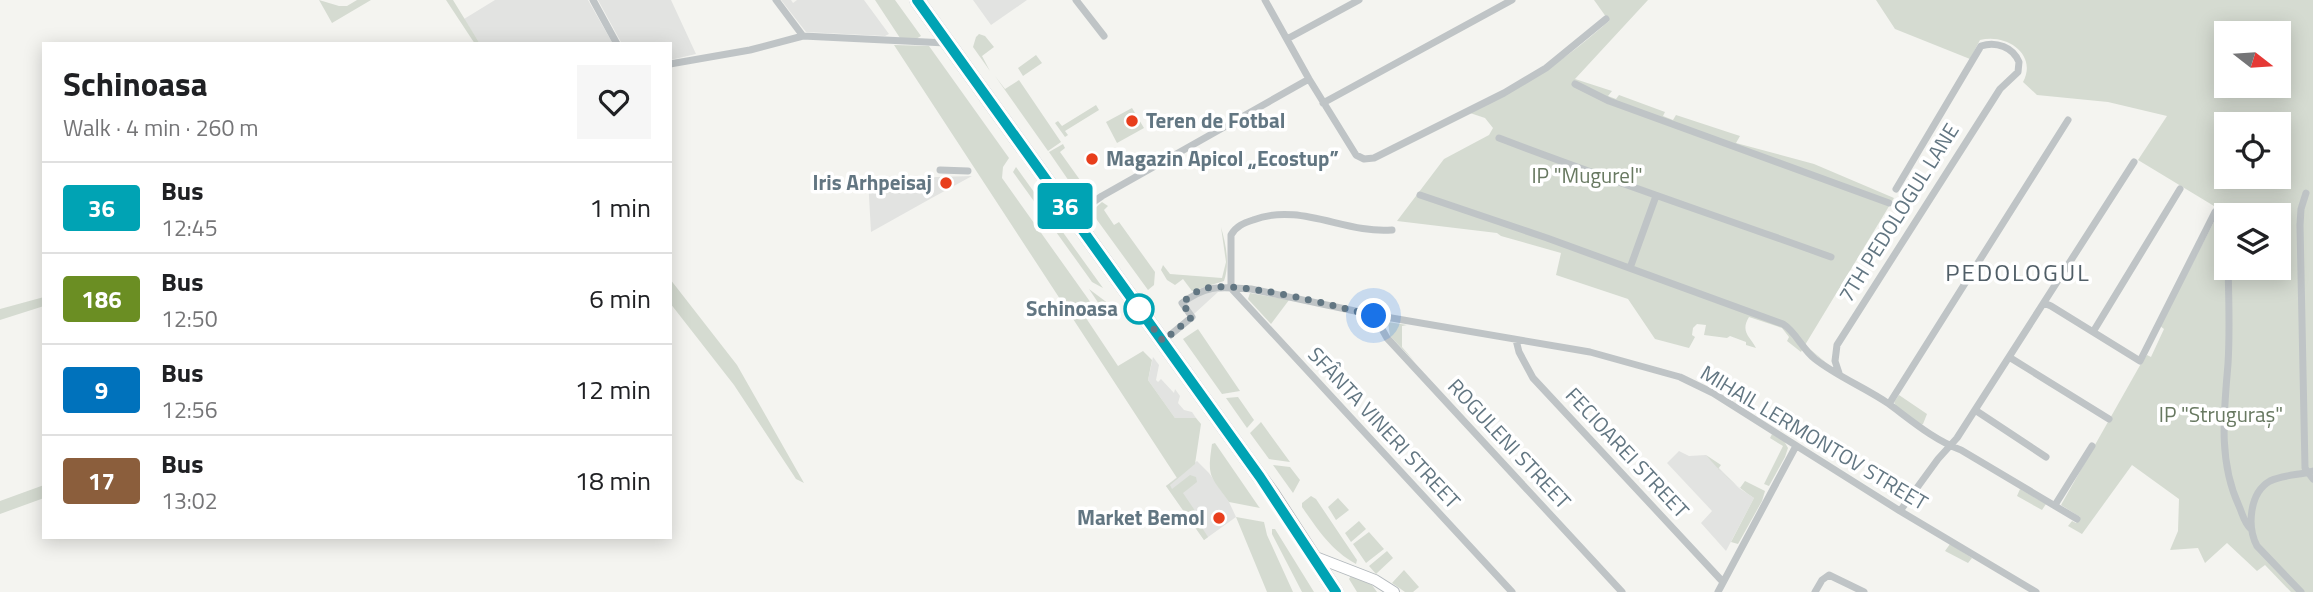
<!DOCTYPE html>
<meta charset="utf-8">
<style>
body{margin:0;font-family:"Titillium Web",sans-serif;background:#f6f6f6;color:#202124;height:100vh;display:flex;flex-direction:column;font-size:26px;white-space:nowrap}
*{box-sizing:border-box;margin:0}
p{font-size:23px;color:#757577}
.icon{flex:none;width:38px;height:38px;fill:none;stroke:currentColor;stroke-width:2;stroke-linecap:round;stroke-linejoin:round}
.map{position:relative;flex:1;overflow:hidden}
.panel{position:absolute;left:42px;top:42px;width:630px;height:497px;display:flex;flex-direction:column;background:#fff;border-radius:0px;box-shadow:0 4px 18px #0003}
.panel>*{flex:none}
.badge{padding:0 14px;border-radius:5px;font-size:24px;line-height:46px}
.needle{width:46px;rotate:107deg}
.tools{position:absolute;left:2214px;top:21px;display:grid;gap:14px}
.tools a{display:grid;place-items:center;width:77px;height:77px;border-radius:0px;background:#fff;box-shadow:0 4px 18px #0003;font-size:35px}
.you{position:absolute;width:35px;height:35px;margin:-18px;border:5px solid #fff;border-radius:50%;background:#1a73e8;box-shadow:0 0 0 10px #1a73e833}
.map>.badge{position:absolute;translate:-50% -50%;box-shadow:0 0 0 4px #fff}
.round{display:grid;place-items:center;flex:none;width:74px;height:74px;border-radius:0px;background:#f6f6f6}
.headline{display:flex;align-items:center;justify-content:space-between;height:119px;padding:0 21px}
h1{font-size:33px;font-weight:700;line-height:52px}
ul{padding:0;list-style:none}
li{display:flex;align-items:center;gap:21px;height:91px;padding:0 21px;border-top:2px solid #e0e0e0}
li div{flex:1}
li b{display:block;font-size:26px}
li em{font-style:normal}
li .badge{min-width:77px;font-weight:700;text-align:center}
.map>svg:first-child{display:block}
</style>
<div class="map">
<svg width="2313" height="592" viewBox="0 0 2313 592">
<rect width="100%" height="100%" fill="#f4f4f0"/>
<!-- built -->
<path fill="#e2e3e1" d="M495,0h93l25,44h-133l-16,-25z
M598,0h73l25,54 -26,6v-16h-48z
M781,0h10l2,3 4,-3h67l25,34 -4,2 -79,-4z
M973,0h54l-36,25z
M972,176l-42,23 -59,33 -3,-53z
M1203,292h15l-24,22 -8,-10z
M1153,357l6,8 -3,15 2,2 3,-3 13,14 1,-4 5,7 -2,7 6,7 8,2 4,6h-21l-27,-38z
M1679,451l10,5 17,-1 33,33 15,10 -28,53 -25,-28 11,-12 -45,-48z
M1197,461l12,12 20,29 7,15 -32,23 -38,-54z"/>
<!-- green -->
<path fill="#d5dbd1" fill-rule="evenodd" d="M319,0l20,6h8l10,-6h14l-39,23z
M446,0h7l27,44h-5z
M875,0h20l26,36 -5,3 -16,-1z
M1594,0h54l-73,79 37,12 -4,5 8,3 3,-4 46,17 -2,4 10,4 3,-5 64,21 -4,7 78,21 80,34 -89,147 25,21 -26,-20 -3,6 -14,-11 2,-4 -7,-9 -33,-11c-9,15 1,19 7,31l-10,-3v-3l-16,-6 -3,2 -23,-3 2,-10 -9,-1 -4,4 -1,7 3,2 -6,11 -34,-9 -27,-40 -72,-24 5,-22 -60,-17 -4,-3 -100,-12 47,-62 45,-24 4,-7 -8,-10 -15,-5c53,-25 95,-53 139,-92z
M1876,0h437v592h-22l-26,-27 -8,6 -30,-28 -22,20 -7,-15 -28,2 8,-19 1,-32 -47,-34 -50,69 -14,-8 4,-5 4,2 4,-6 -19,-12 82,-145 4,-5 4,2 13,-28 -4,-3 58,-112 -4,-8 -76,-46 29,-44 -59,-14 -71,-7 -14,-13c15,-28 -17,-49 -43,-42l-10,19 -75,-30zM2226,33h52v53h-52zM2226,124h52v53h-52zM2226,215h52v53h-52z
M979,34l6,2 9,11 -12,9 8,15 -17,-24 3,-10z
M894,45l35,1 80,112 -6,9 -1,11 94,132 -10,8 32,48 25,-15 9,9 -4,20 27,38h21l5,6 -6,40 -25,21 2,4 18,-14 6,2 1,5 -14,11 17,25 -1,5 9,14 -4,3 -38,-54 11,-8z
M1036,55l6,8 -19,13 -5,-8z
M995,76l10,13 14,-9 42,62 -13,9z
M1096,105l3,5 -34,21 3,4 -3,2 -10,-14 3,-2 4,5z
M1132,108l12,20 -27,15 -11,-21z
M1063,144l2,4 -5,4 30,42 5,-4 1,6 -8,5 -6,-1 -33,-48z
M1016,167l87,121 -11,-6 -79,-110z
M1102,202l6,4 -4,4 10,15 5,-3 36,50 -1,13 -6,5 -56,-77 1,-3z
M1221,227c5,18 9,36 3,54l-32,10 -9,-12 -8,6 -8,-5 -6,-10 2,-5 7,9 52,4 4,-16z
M670,279l67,86 67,118 -8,-4 -62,-94 -64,-82z
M1089,289l32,24 -8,4 -2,-2 -4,1z
M1250,293l39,7 -18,24 -23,-25z
M44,297v9l-44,14v-11z
M1388,322l19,3 -5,1v21l13,15 -25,-26z
M1198,329l42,62 -18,3 -39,-55z
M1899,395l28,19 -4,10 -4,1 -23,-19 -2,-4z
M1238,397l16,23 -7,8 -21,-30z
M1261,422l29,40 -21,-3 -19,-26z
M1772,434l12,7 4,7 -3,9 -16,29 -5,-2 19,-38 -13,-8z
M1215,443l44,64 1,1 -31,-6c-19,-27 -22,-24 -17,-58z
M1706,455l15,10 -3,4 22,19 5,-7 20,10 -3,10 -24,43 -7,-2 23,-44c-18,-12 -34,-26 -48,-43z
M1273,465l17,2 10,13 -7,13z
M44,485v13l-44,16v-13z
M2020,489l26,15 -4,6 -25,-14z
M1311,496l5,3 41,61 -1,4c-25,-14 -38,-34 -54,-57v-4z
M1338,498l11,12 -13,10 -8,-13z
M1236,517l28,5 3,13 26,57h-26z
M1359,521l7,8 -15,13 -6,-9z
M1272,529h3l39,63h-12l-30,-58z
M1369,532l15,17 -18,14 -13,-19z
M1950,544l22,14 -4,5 -23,-12z
M1387,551l6,7 -17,16 -7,-8z
M1404,570l15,17 -6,5h-8l-13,-9z
M1351,576l21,9 5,7h-20l-8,-13z"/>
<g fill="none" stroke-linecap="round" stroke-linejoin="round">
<defs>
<path id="secondary" d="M1313,556l62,24 19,12"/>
<path id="highway" d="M917,0l356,495 63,97"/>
</defs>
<!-- secondary casing -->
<use href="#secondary" stroke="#b3b9bd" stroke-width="12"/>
<!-- highway casing -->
<use href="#highway" stroke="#b2b6b9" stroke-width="16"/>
<!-- street -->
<path stroke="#bfc4c6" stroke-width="7" d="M593,0l24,44
M776,0l27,36 143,7
M1076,0l28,36
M1265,0l44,79 47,76 8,4 10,-1 130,-65 42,-25 60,-49
M1287,39l72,-39
M670,64l80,-14 53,-14
M1575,84l34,17 280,102
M1323,103l189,-103
M1499,138c110,42 221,79 332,119
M940,170l28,1
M2306,193l-5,16 -1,16 5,243 8,11
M1420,195l127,43 236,86c13,8 19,25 32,35 23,18 51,29 74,45 23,17 45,36 72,46l116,69
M1073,216l29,-20 207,-117
M1392,230c-47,4 -92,-28 -139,-10 -9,3 -17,6 -22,15v53l281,304
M1630,268l26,-72
M2228,268c1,32 2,64 0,96 -4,48 -10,97 11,142 4,9 5,17 12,23
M2044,303l7,3 89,55 75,-149
M1374,315l13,23 235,254
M2093,332l87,-143
M1516,340l3,12 14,26 190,204
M1163,341l29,-24 -10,-14c26,-19 38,-16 69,-14l123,26 216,37 90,25 33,16 187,118 136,81
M2009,357l100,62
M1839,373l-4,-12 2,-16 163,-256 18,-17 1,-10c-6,-15 -23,-21 -38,-16l-85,143
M1889,404l179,-284
M1975,410l71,47
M2055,505l37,-59
M1900,511l38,-52 19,-21 177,-276
M1718,592l78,-146
M1815,592l7,-12 7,-5 35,17
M2301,592l-44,-46c-10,-19 -8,-53 13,-65 12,-6 30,-6 43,-10"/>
<!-- secondary -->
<use href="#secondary" stroke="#fff" stroke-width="10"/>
<!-- highway -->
<use href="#highway" stroke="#fff" stroke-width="14"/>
</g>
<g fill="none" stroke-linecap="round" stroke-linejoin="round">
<defs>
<path id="line" d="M917,0l343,477 76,115"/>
</defs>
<!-- line casing -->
<use href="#line" stroke="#fff" stroke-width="16"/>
<!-- line -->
<use href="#line" stroke="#00a3b4" stroke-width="10"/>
<!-- walk -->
<path stroke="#627682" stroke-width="7" stroke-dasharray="0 12.6" d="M1139,309l24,32 29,-24 -10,-14c5,-4 11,-10 18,-13 29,-13 140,17 174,26"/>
</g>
<!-- markers -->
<g fill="#e83e1c" stroke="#fff" stroke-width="2.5">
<circle cx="1132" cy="121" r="7"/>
<circle cx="1092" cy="159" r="7"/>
<circle cx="946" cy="183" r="7"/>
<circle cx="1219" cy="518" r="7"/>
</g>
<circle fill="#fff" stroke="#00a3b4" stroke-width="3.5" cx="1139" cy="309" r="14"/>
<g text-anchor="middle" stroke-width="7" stroke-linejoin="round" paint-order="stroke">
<!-- poi labels -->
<g font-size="21" font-weight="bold" fill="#627682" stroke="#fff" text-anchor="start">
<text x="1146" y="128">Teren de Fotbal</text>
<text x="1106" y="166">Magazin Apicol „Ecostup”</text>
<text x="932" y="190" text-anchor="end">Iris Arhpeisaj</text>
<text x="1205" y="525" text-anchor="end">Market Bemol</text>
</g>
<!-- park labels -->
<g font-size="21" fill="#687961" stroke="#fff">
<text x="1587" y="183">IP "Mugurel"</text>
<text x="2221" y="422">IP "Struguraș"</text>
</g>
<!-- street labels -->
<g font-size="21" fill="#627682" stroke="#fff">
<text transform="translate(1899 213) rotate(-58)" y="7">7TH PEDOLOGUL LANE</text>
<text transform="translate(1384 428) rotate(47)" y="7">SFÂNTA VINERI STREET</text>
<text transform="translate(1814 438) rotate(31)" y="7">MIHAIL LERMONTOV STREET</text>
<text transform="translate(1509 444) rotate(47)" y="7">ROGULENI STREET</text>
<text transform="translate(1627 453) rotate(47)" y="7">FECIOAREI STREET</text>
</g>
<!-- stop labels -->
<g font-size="21" font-weight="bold" fill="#627682" stroke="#fff" text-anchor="end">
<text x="1118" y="316">Schinoasa</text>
</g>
<!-- quarter labels -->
<g font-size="24" letter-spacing="2" fill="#505e67" stroke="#fff">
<text x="2018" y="281">PEDOLOGUL</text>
</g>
</g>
</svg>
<div class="tools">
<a><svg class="needle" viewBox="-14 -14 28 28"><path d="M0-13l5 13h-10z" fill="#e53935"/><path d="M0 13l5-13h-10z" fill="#757577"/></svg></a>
<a><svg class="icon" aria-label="locate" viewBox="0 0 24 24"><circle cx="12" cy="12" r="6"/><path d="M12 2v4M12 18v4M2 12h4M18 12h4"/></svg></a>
<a><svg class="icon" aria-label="layers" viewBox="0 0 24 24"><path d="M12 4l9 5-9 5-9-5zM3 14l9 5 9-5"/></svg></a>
</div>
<div class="you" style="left:1374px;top:316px"></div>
<b class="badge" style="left:1065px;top:206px;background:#00a3b4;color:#fff">36</b>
<section class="panel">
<div class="headline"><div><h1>Schinoasa</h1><p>Walk · 4 min · 260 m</p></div><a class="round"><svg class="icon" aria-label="heart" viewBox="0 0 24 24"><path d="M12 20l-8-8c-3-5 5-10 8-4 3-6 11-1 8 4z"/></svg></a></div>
<ul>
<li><span class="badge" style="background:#00a3b4;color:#fff">36</span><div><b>Bus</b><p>12:45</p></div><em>1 min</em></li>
<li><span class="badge" style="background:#6b8e23;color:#fff">186</span><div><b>Bus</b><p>12:50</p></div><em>6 min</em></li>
<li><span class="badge" style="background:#0072bc;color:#fff">9</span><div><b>Bus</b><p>12:56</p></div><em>12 min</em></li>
<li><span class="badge" style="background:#8b5e3c;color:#fff">17</span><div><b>Bus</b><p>13:02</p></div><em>18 min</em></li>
</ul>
</section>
</div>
